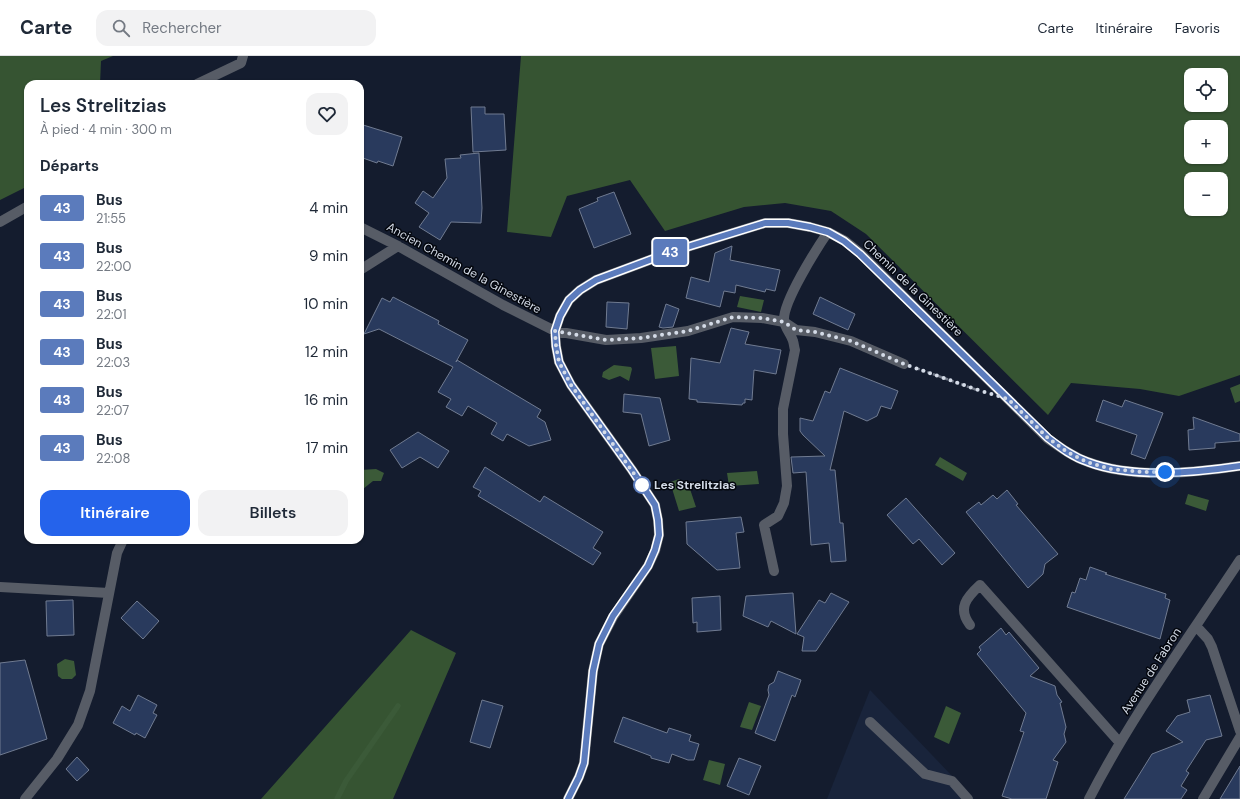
<!DOCTYPE html>
<html lang="fr">
<meta charset="utf-8">
<style>
body{margin:0;font-family:"DM Sans",sans-serif;background:#f2f2f3;color:#1f2937;height:100vh;display:flex;flex-direction:column;font-size:15px;white-space:nowrap}
*{box-sizing:border-box;margin:0}
p{font-size:13px;color:#747a83}
.icon{flex:none;width:22px;height:22px;fill:none;stroke:currentColor;stroke-width:2;stroke-linecap:round;stroke-linejoin:round}
.map{position:relative;flex:1;overflow:hidden}
.sheet{position:absolute;left:24px;top:24px;width:340px;height:464px;display:flex;flex-direction:column;background:#fff;border-radius:12px;box-shadow:0 1px 3px #0004}
.sheet>*{flex:none}
.badge{padding:0 8px;border-radius:3px;font-size:14px;line-height:26px}
.controls{position:absolute;left:1184px;top:12px;display:grid;gap:8px}
.controls a{display:grid;place-items:center;width:44px;height:44px;border-radius:8px;background:#fff;box-shadow:0 1px 3px #0004;font-size:20px}
.you{position:absolute;width:20px;height:20px;margin:-10px;border:3px solid #fff;border-radius:50%;background:#1a73e8;box-shadow:0 0 0 6px #1a73e833}
.map>.badge{position:absolute;translate:-50% -50%;box-shadow:0 0 0 2px #fff}
h2{padding:0 16px;font-size:15px;line-height:36px}
.round{display:grid;place-items:center;flex:none;width:42px;height:42px;border-radius:12px;background:#f2f2f3}
.headline{display:flex;align-items:center;justify-content:space-between;height:68px;padding:0 16px}
h1{font-size:19px;font-weight:600;line-height:30px}
.cta{display:flex;gap:8px;margin-top:auto;padding:8px 16px}
.cta a{flex:1;height:46px;border-radius:12px;background:#2563eb;color:#fff;font-size:16px;font-weight:600;line-height:46px;text-align:center}
.cta a+a{background:#f2f2f3;color:#1f2937}
ul{padding:0;list-style:none}
li{display:flex;align-items:center;gap:12px;height:48px;padding:0 16px}
li div{flex:1}
li b{display:block;font-size:15px}
li em{font-style:normal}
li .badge{min-width:44px;font-weight:700;text-align:center}
header{display:flex;align-items:center;gap:24px;box-sizing:border-box;height:56px;padding:0 20px;background:#fff;border-bottom:1px solid #e0e1e3}
header strong{font-size:19px}
nav{display:flex;gap:22px;margin-inline-start:auto;font-size:14px}
.search{width:280px;height:36px;background:#f2f2f3;display:flex;align-items:center;gap:10px;box-sizing:border-box;padding:0 14px;border-radius:12px;color:#747a83;font-size:15px}
.map>svg:first-child{display:block}
</style>
<header>
<strong>Carte</strong>
<div class="search"><svg class="icon" aria-label="search" viewBox="0 0 24 24"><circle cx="10" cy="10" r="6"/><path d="M15 15l6 6"/></svg>Rechercher</div>
<nav><a>Carte</a><a>Itinéraire</a><a>Favoris</a></nav>
</header>
<div class="map">
<svg width="1240" height="743" viewBox="0 0 1240 743">
<rect width="100%" height="100%" fill="#141c2e"/>
<!-- built -->
<path fill="#19243b" d="M870,634l104,109h-147z"/>
<!-- forest -->
<path fill="#365432" fill-rule="evenodd" d="M0,0h113l-12,5 -1,23h-72v102l-28,14z
M521,0h719v319l-61,21 -39,-7 -69,-6 -23,32 -182,-181 -35,-23 -46,-8 -41,4 -79,24 -35,-51 -63,16 -16,41 -44,-5zM1191,19h30v30h-30zM1191,71h30v30h-30zM1191,123h30v30h-30z
M411,574l45,23 -63,146h-132z"/>
<!-- water -->
<path fill="#3b5a38" d="M740,240l24,4 -3,12 -24,-5z
M676,290l3,30 -24,3 -4,-31z
M614,309l17,2 1,2 -3,12 -9,-5 -11,4 -7,-3 1,-5z
M1240,328v17l-5,2 -5,-15z
M940,401l27,16 -4,8 -28,-16z
M376,413l8,4 -3,8h-8l-10,8 -3,-2v-17z
M757,415l2,13 -30,2 -2,-13z
M679,423l11,10 6,18 -17,4 -9,-29z
M1188,438l21,6 -3,11 -21,-7z
M65,603l9,2 2,14 -4,4h-10l-4,-3 -1,-12z
M749,646l12,4 -9,24 -12,-3z
M946,650l15,7 -12,31 -15,-7z
M709,704l16,4 -5,21 -17,-5z"/>
<g fill="none" stroke-linecap="round" stroke-linejoin="round">
<!-- stream -->
<path stroke="#3b5a38" stroke-width="5.5" d="M337,743l9,-18 52,-75"/>
</g>
<!-- building -->
<path fill="#293a5d" stroke="#707b91" d="M471,51h14v7h19l2,36 -33,2z
M360,68l42,13 -9,29 -15,-5 -1,2 -17,-6z
M479,97l3,55 -1,15 -30,-1 -11,18 -21,-13 10,-14 -14,-10 8,-12 10,7 14,-20 -2,-19 16,-1 -1,-3z
M614,136l17,42 -37,14 -15,-39 19,-8 -1,-3z
M732,190l-2,14 50,10 -5,21 -9,-2 -1,3 -29,-7 -1,8 -11,-2 -4,16 -34,-9 5,-21 18,5 6,-29z
M393,241l46,24 -1,3 30,16 -12,22 1,-2 84,50 -4,7 8,5 6,18 -22,6 -22,-12 -4,7 -12,-7 6,-11 -29,-17 -6,10 -16,-9 5,-8 -13,-7 15,-25 -74,-38 -15,5 18,-36 8,4z
M820,241l35,17 -7,16 -35,-16z
M607,246l22,1 -2,26 -21,-2z
M666,248l13,5 -6,18 -10,1 -4,-1z
M731,272l18,4 -4,12 36,6 -5,24 -22,-4 -2,30 -7,-1v4h-2l-1,2 -45,-3v-2l-8,-1 2,-41 29,5z
M840,312l58,23 -7,18 -10,-3 -4,10 -10,5 -23,-10 -14,59h5l5,53h3l3,38 -15,1 -2,-19 -18,2 -5,-73 -13,1 -2,-16 34,-1 -22,-21 -3,-4v-13l13,3 12,-30 5,2z
M624,338l36,4 10,42 -21,6 -8,-32 -18,-2z
M1103,344l19,7 3,-7 38,13 -18,46 -14,-5 6,-19 -41,-14z
M1193,361l47,17v7l-25,2v5l-26,2 -1,-20 6,-1z
M418,376l31,19 -11,17 -18,-11 -18,11 -12,-18z
M485,411l55,35 4,-6 59,36 -10,16 8,5 -8,12 -115,-69 3,-5 -8,-4z
M1007,434l11,14 -2,1 42,49 -13,10 -2,10 -15,14 -62,-76 13,-10 2,3 12,-10 4,4z
M906,442l49,55 -13,12 -23,-26 -6,5 -26,-29z
M741,461l3,15 -8,1 4,35 -23,2 -30,-26 -1,-22z
M1090,511l17,6 -2,1 61,20 -1,4 5,2 -10,39 -93,-32 5,-15 3,1 5,-15 6,2z
M793,537l3,41 -25,-13 -3,6 -25,-11 3,-20z
M831,537l18,9 -33,49h-14l2,-14 -7,-3 22,-34 6,3z
M720,540l1,34 -24,2v-10l-4,1 -1,-25z
M73,544l1,35 -27,1 -1,-35z
M137,545l22,20 -16,18 -22,-21z
M1001,572l5,7 3,-3 30,36 -9,8 25,10 2,9 5,7 -2,1 6,24 -2,7 2,8 -13,18 5,2 -12,37h-34l-10,-3 22,-64 -4,-1 6,-18 -49,-59 4,-4 -2,-3z
M25,604l22,79 -47,16v-92z
M778,615l23,9 -6,17 -3,-2 -17,46 -20,-8 14,-38 -1,-5 1,-5 5,-3z
M138,639l19,10 -4,8 4,2 -12,23 -9,-5 -1,2 -22,-12 9,-17 8,5z
M1210,639l12,41 -16,4 -20,31 3,2 -8,13 6,4 -6,9h-57l28,-45 31,-12 -17,-11 11,-15 13,-4 -3,-12z
M482,644l21,6 -13,42 -20,-6z
M623,661l44,16 2,-5 22,7 -2,6 10,3 -5,16h-6l-16,-6 -3,9 -18,-5v-2l-37,-14z
M77,701l12,13 -12,11 -11,-12z
M739,702l22,8 -12,29 -22,-9z
M1240,710v33h-20z"/>
<g fill="none" stroke-linecap="round" stroke-linejoin="round">
<!-- path -->
<path stroke="#717887" stroke-width="2.5" stroke-dasharray="4 2" stroke-linecap="butt" d="M916,312l61,22"/>
<!-- minor -->
<path stroke="#575c66" stroke-width="10" d="M197,28l44,-21 2,-7
M0,166l28,-16
M360,171l38,19 105,59 52,26 51,9 35,-2 47,-7 45,-14 29,1 22,4 12,8 19,2 36,9 53,23
M360,214l38,-24
M774,515l-10,-46 14,-9 6,-13 3,-17 -4,-52v-25l12,-59c-1,-3 -1,-6 -2,-9 -2,-7 -8,-13 -9,-20 -2,-18 33,-73 44,-89
M0,531l109,6
M970,569c-13,-17 -3,-28 10,-40l140,158
M1196,570l12,13 4,8 28,84
M870,666l55,52 27,7 16,18
M25,743l32,-40 21,-34 12,-34 27,-138 6,-13
M568,743l11,-22 5,-14 9,-92 6,-27 14,-27 35,-51 7,-15 4,-16 -1,-15 -3,-15 -23,-35 -61,-85 -12,-23 -3,-16 -1,-15 5,-15 9,-16 11,-10 16,-10 75,-28 94,-29h23l22,4 18,5 17,9 15,12 188,186c13,9 25,18 40,23 45,17 105,11 152,4
M1089,743c43,-84 99,-160 151,-239
M1203,743l37,-62"/>
</g>
<g fill="none" stroke-linecap="round" stroke-linejoin="round">
<defs>
<path id="line" d="M568,743l11,-22 5,-14 9,-92 6,-27 14,-28 35,-50 7,-16 4,-15 -1,-15 -3,-15 -23,-35 -61,-85 -12,-23 -3,-16 -1,-15 5,-15 9,-16 11,-10 16,-10 75,-28 94,-29h23l22,4 18,5 16,9 16,13 188,184c13,10 25,19 40,24 44,17 106,11 152,4"/>
</defs>
<!-- line casing -->
<use href="#line" stroke="#fff" stroke-width="9"/>
<!-- line -->
<use href="#line" stroke="#5b7bbc" stroke-width="6"/>
<!-- walk -->
<path stroke="#d4dbe7" stroke-width="4" stroke-dasharray="0 7.2" d="M642,429l-71,-100 -12,-23 -3,-16 -1,-15 51,9 35,-2 47,-7 45,-14 29,1 22,4 12,8 19,2 36,9 53,23 74,26 30,9 40,39 19,14 20,10 24,7 32,3h22"/>
</g>
<!-- markers -->
<circle fill="#fff" stroke="#5b7bbc" stroke-width="2" cx="642" cy="429" r="8"/>
<g text-anchor="middle" stroke-width="3" stroke-linejoin="round" paint-order="stroke">
<!-- street labels -->
<g font-size="12" fill="#d4dbe7" stroke="#04070e">
<text transform="translate(464 212) rotate(29)" y="4">Ancien Chemin de la Ginestière</text>
<text transform="translate(913 232) rotate(44)" y="4">Chemin de la Ginestière</text>
<text transform="translate(1151 615) rotate(-57)" y="4">Avenue de Fabron</text>
</g>
<!-- stop labels -->
<g font-size="12" font-weight="bold" fill="#d4dbe7" stroke="#04070e" text-anchor="start">
<text x="654" y="433">Les Strelitzias</text>
</g>
</g>
</svg>
<div class="controls">
<a><svg class="icon" aria-label="locate" viewBox="0 0 24 24"><circle cx="12" cy="12" r="6"/><path d="M12 2v4M12 18v4M2 12h4M18 12h4"/></svg></a>
<a>+</a>
<a>−</a>
</div>
<div class="you" style="left:1165px;top:416px"></div>
<b class="badge" style="left:670px;top:196px;background:#5b7bbc;color:#fff">43</b>
<section class="sheet">
<div class="headline"><div><h1>Les Strelitzias</h1><p>À pied · 4 min · 300 m</p></div><a class="round"><svg class="icon" aria-label="heart" viewBox="0 0 24 24"><path d="M12 20l-8-8c-3-5 5-10 8-4 3-6 11-1 8 4z"/></svg></a></div>
<h2>Départs</h2>
<ul>
<li><span class="badge" style="background:#5b7bbc;color:#fff">43</span><div><b>Bus</b><p>21:55</p></div><em>4 min</em></li>
<li><span class="badge" style="background:#5b7bbc;color:#fff">43</span><div><b>Bus</b><p>22:00</p></div><em>9 min</em></li>
<li><span class="badge" style="background:#5b7bbc;color:#fff">43</span><div><b>Bus</b><p>22:01</p></div><em>10 min</em></li>
<li><span class="badge" style="background:#5b7bbc;color:#fff">43</span><div><b>Bus</b><p>22:03</p></div><em>12 min</em></li>
<li><span class="badge" style="background:#5b7bbc;color:#fff">43</span><div><b>Bus</b><p>22:07</p></div><em>16 min</em></li>
<li><span class="badge" style="background:#5b7bbc;color:#fff">43</span><div><b>Bus</b><p>22:08</p></div><em>17 min</em></li>
</ul>
<div class="cta"><a>Itinéraire</a><a>Billets</a></div>
</section>
</div>
